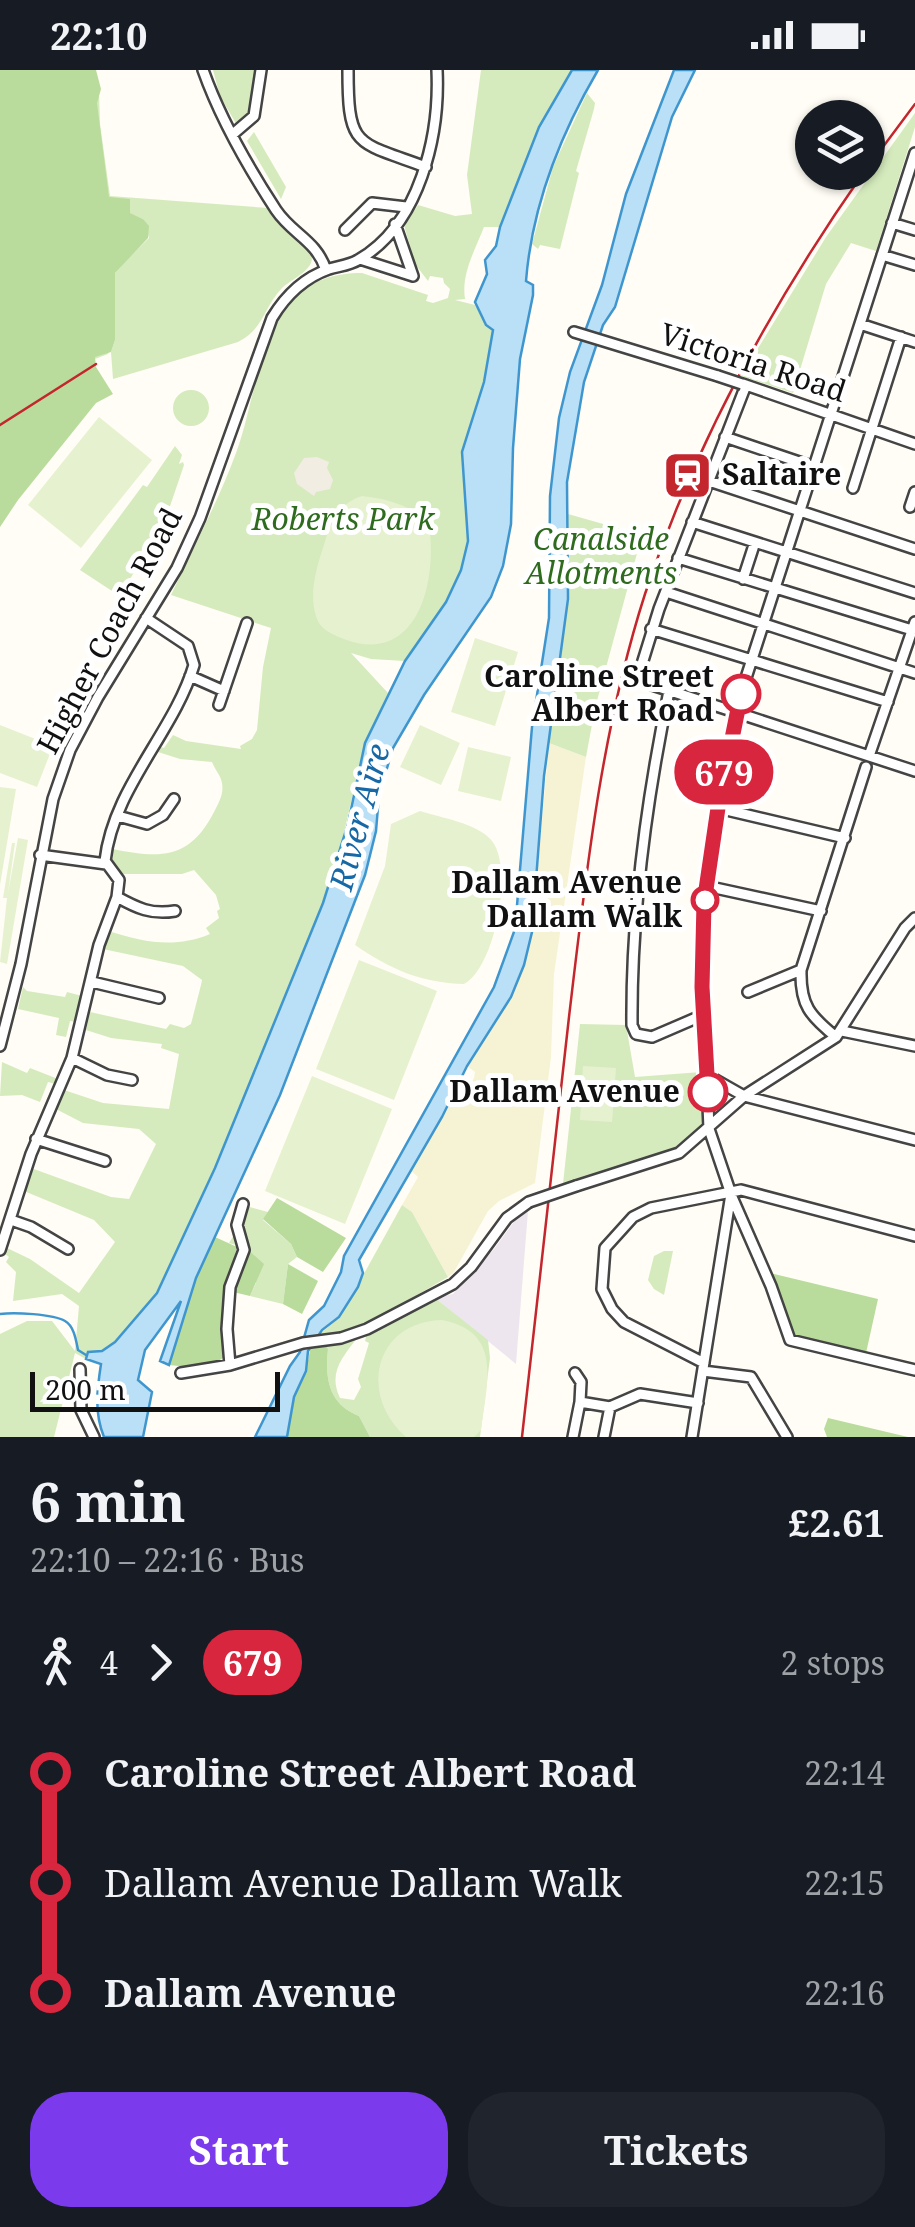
<!DOCTYPE html>
<meta charset="utf-8">
<style>
body{margin:0;font-family:"Noto Serif",serif;background:#20242c;color:#f1f3f6;height:100vh;display:flex;flex-direction:column;font-size:38px;white-space:nowrap}
*{box-sizing:border-box;margin:0}
p{font-size:32px;color:#9ea1a6}
.icon{flex:none;width:55px;height:55px;fill:none;stroke:currentColor;stroke-width:2;stroke-linecap:round;stroke-linejoin:round}
.map{position:relative;height:1367px;overflow:hidden}
.side{display:flex;flex-direction:column;background:#171b24;flex:1}
.side>*{flex:none}
.badge{padding:0 20px;border-radius:32px;font-size:35px;line-height:65px}
.buttons{position:absolute;left:795px;top:30px;display:grid;gap:20px}
.buttons a{display:grid;place-items:center;width:90px;height:90px;border-radius:50%;background:#171b24;box-shadow:0 2px 8px #0004;font-size:50px}
.scale{position:absolute;left:30px;bottom:25px;width:250px;box-sizing:border-box;padding-left:10px;border:5px solid #111;border-top:0;font-size:28px;line-height:35px;white-space:nowrap;color:#111;-webkit-text-stroke:8px #fff;paint-order:stroke}
.map>.badge{position:absolute;translate:-50% -50%;box-shadow:0 0 0 5px #fff}
.legs{display:flex;align-items:center;gap:15px;height:110px;padding:0 30px;font-size:32px}
.legs p{margin-inline-start:auto}
.overview{display:flex;align-items:center;justify-content:space-between;height:170px;padding:0 30px}
h1{font-size:55px;font-weight:700;line-height:75px}
.cta{display:flex;gap:20px;margin-top:auto;padding:20px 30px}
.cta a{flex:1;height:115px;border-radius:40px;background:#7c3aed;color:#fff;font-size:40px;font-weight:700;line-height:115px;text-align:center}
.cta a+a{background:#20242c;color:#f1f3f6}
ul{padding:0 30px;list-style:none}
li{display:flex;align-items:center;gap:35px;height:110px;font-size:38px}
li i{display:grid;place-items:center;width:15px;height:100%;margin:0 12px;background:currentColor}
li i::after{content:'';width:25px;height:25px;margin:-12px;border:8px solid;border-radius:50%;background:#171b24}
li p{margin-inline-start:auto}
li:first-child i{background:linear-gradient(#0000 50%,currentColor 0)}
li:last-child i{background:linear-gradient(currentColor 50%,#0000 0)}
.status{display:flex;justify-content:space-between;align-items:center;height:70px;padding:0 50px;background:#171b24;direction:ltr}
.status svg{height:28px;fill:currentColor}
.map>svg:first-child{display:block}
</style>
<div class="status"><b>22:10</b><svg viewBox="0 0 49 12"><path d="M0 12V9h3v3zM5 12V6h3v6zM10 12V3h3v9zM15 12V0h3v12zM26 1h20v11H26zM47 4h2v5h-2z"/></svg></div>
<div class="map">
<svg width="915" height="1367" viewBox="0 0 915 1367">
<rect width="100%" height="100%" fill="#fffdf5"/>
<!-- industrial -->
<path fill="#eee6ef" d="M528,1141l-12,153 -81,-66 18,-4 41,-45 22,-30z"/>
<!-- farmland -->
<path fill="#f6f3d4" d="M549,673l37,14 -32,217 -3,83 -16,126 -36,18 -11,10 -34,61 -6,5 -36,-65 -10,-7 16,-28 -8,-7 44,-81 12,3 8,-14 1,-6 -8,-6 44,-69 13,-32 8,-33z"/>
<!-- green -->
<path fill="#d5ebbd" fill-rule="evenodd" d="M0,0l99,21 1,33 10,72 158,12c9,20 38,34 43,46 6,15 -20,25 -29,34 -19,20 -18,41 -44,54l-125,37 -2,-27 4,-12v-67l6,-7 -6,3 -2,68 -5,17 -13,5zM129,143l14,6 6,19 -27,26z
M213,0h42l-2,38 -15,19 -18,-31z
M481,0h91l-33,57 -39,100h-16c-9,23 -23,47 -19,72l-10,1 20,5 11,20 7,5 -9,52 -22,70 6,89 -7,29 -15,32 -41,59 -34,-2 -20,-6 37,40 -23,50 -31,132 -119,293 -58,125 -42,49 -13,9 -13,1 -3,7 -11,-6 -21,84h-54v-103l27,-13h25l23,30 4,-45 -17,-12 -49,7 3,-29 -10,-10 3,-5 -5,-4 3,-5 23,11 49,34 36,-51 -21,-22 -70,-29 7,-23 80,29 18,2 27,-55 -17,-15 -56,-6 -29,-15 10,-18 39,13 66,6 10,-55 -18,-6 1,-4 -51,-6 -25,-8 4,-18 76,17 4,-5 14,4 7,-4 10,-39 1,-5 -19,-14 -80,-17 5,-18c36,11 66,18 102,3l-4,-6 13,-10 -2,-7 3,-2 -4,-14 -22,-25 -12,4h-60l-12,-12 3,-13c48,10 77,10 101,-37 5,-10 10,-18 8,-29 -1,-7 -8,-15 -10,-21l-32,-3 -25,-8 2,-5 7,2 9,-13 13,6 55,8 -1,-3 12,-7 5,-9 6,-63 8,-39 -100,-33c22,-47 47,-93 65,-142 18,-49 21,-110 56,-152 17,-21 44,-28 70,-28l66,22 -2,6 7,2 15,-5 2,-9 -6,-6 -1,-5 -13,-2 -2,5 -13,-17 -11,-39 14,-20 37,11 17,-2 -5,-39z
M587,23l8,10 -1,6 -18,62 3,2 -19,76 -20,-4 -2,4 -6,-5 21,-77z
M915,43v14l-39,124 -25,-8 -25,41 -33,109 -52,-17 85,-139z
M254,62l32,55 -5,12 -34,-58z
M173 338a18 18 0 1 1 36 0a18 18 0 1 1-36 0Z
M175,376l7,9 -3,9 4,-2 1,3 -16,47 -39,69 -17,10 -32,-21 63,-85 4,2z
M568,444l74,21 -47,173 -9,49 -37,-14 19,-144z
M23,917l4,4 38,6 2,-5 15,4 -5,26 -7,-1 -4,16 -10,-2 3,-17 -41,-9z
M580,954l46,1 9,52 66,-5 4,55 -26,21 -116,36z
M2,992l25,11 3,-5 28,11 -2,5 -8,-2 -8,20 -18,-7 -22,1z
M402,1135l10,7 36,65 -81,47 -53,15 26,-22z
M246,1136l22,6 -5,8 28,24 6,13 -9,7 -5,40 -33,-8 6,-13 -10,-35 -17,-5 13,-21z
M664,1181h9l-9,44 -10,-6 -6,-9 6,-24z
M435,1228l53,42 2,18 -10,79h-110l-11,-21c-31,-12 -34,-38 -31,-67l-4,-6 33,-5c-15,20 -29,35 -17,60l14,2 7,-13 -3,-8 11,-36 -4,-2 2,-8z"/>
<!-- forest -->
<path fill="#b9dc9c" d="M0,0h96l5,19 -4,14 12,94 21,2v14l13,6 6,7 -1,12 -33,35v67l-4,12 -16,5 1,10 17,27 -17,9 -78,97 -18,27z
M277,1128l69,40 -23,34 -26,-15 -6,-13 -28,-25z
M215,1167l22,10 -11,40 -3,71c-15,10 -36,9 -54,7l27,-87z
M246,1178l18,16 -14,32 -17,-4 4,-23z
M288,1194l30,17 -16,33 -19,-10z
M770,1203l108,26 -12,54 -73,-17z
M324,1273l4,6c-3,29 0,55 31,67l11,21h-83l7,-40 12,-26 5,-26z
M828,1348l80,19h-81l-3,-8z"/>
<!-- pitch -->
<path fill="#e6f2cf" d="M99,347l53,43 -71,88 -53,-43z
M362,426c26,3 45,9 66,24 11,55 -8,148 -84,119 -12,-5 -24,-9 -28,-23 -7,-21 0,-47 7,-68 7,-23 14,-44 39,-52z
M475,568l43,14 -23,74 -44,-14z
M0,655l53,21 -16,41 -37,-14z
M420,655l40,18 -19,42 -41,-18z
M468,677l43,10 -10,44 -43,-10z
M0,717l16,2 -16,96z
M420,741c21,7 58,12 72,30 22,27 3,127 -28,143 -43,-1 -74,-15 -109,-39l30,-79 6,-42z
M18,768l10,2 -21,124 -7,-2 7,-64h-4l9,-55h3l-7,50z
M359,890l78,31 -43,109 -78,-31z
M583,996l33,2 -4,54 -32,-2z
M312,1006l80,33 -47,115 -80,-33z
M442,1250c61,12 45,62 39,110l-7,7h-68c-48,-42 -32,-115 36,-117z"/>
<!-- plaza -->
<path fill="#f1ede2" d="M317,387l12,5 -2,6 6,12 -3,9 -14,3 -2,4 -17,-12 -3,-11 10,-15z"/>
<!-- water -->
<path fill="#b9e0f7" stroke="#3f96cf" stroke-width="2.5" d="M572,0h26c-38,65 -66,135 -72,211l7,4v10l-13,64 -7,89 -2,76 -8,42 -12,31 -67,98 -31,53 -14,47 -3,36 -11,44 -85,220 -84,183 -27,87 -9,-4 21,-60 -36,49 -7,30 14,12 -9,45h-39c-10,-25 -7,-47 -3,-73l-15,-5 2,-7 14,-1 13,-9 42,-49 58,-125 108,-265 25,-79 17,-81 40,-82 41,-59 15,-32 7,-29 -6,-89 22,-70 9,-52 -7,-5 -11,-23 12,-28 -2,-14 11,-14 4,-19 39,-100z
M674,0h21l-23,47 -57,190 -12,18 -19,57 -17,100 1,117 -24,177 -12,156 -8,33 -13,32 -44,69 -25,51 -83,143 4,13 -5,14 -19,30 -17,13 -14,21 -2,20 -12,26 -7,40h-32l35,-71 10,-14 9,-32 15,-14 17,-34 3,-16 150,-269 21,-58 17,-202 17,-109 1,-122 9,-78 11,-46 32,-87 24,-91z"/>
<g fill="none" stroke-linecap="round" stroke-linejoin="round">
<!-- stream -->
<path stroke="#3f96cf" stroke-width="2.5" d="M0,1244c14,-2 53,0 65,7 9,5 11,19 13,29l8,5"/>
<defs>
<path id="street" d="M203,0c17,48 45,97 73,140 17,25 40,30 50,60
M348,0c0,79 8,71 78,97
M233,64l21,-18 7,-46
M892,153l23,7
M345,160l27,-27 34,4
M882,185l33,10
M360,189l53,17 -18,-52
M860,254l55,18
M574,262l144,44
M743,314l172,60
M746,315l-87,224 -22,71 278,91
M725,367l89,30
M709,411l206,68
M853,418l48,-151
M910,437l5,-15
M692,452l223,71
M678,488l234,72
M743,509l12,-37
M666,522l249,81
M651,559l237,73
M190,606l34,15
M669,621c-23,111 -38,221 -37,334l4,9 16,3 51,-22
M219,635l28,-82
M869,686l46,-134
M718,738l127,30
M118,746l29,8 16,-9 11,-16
M40,785l66,9
M706,816l115,25
M117,827c20,11 34,18 58,14
M92,912l67,16
M748,922l53,-22
M842,961l73,15
M836,967c-26,-21 -36,-32 -35,-67l65,-203
M0,976l21,-82 32,-165 17,-49 28,-53 79,-129 23,-50 72,-200c14,-23 31,-40 57,-49 10,-3 21,-4 29,-9 62,-35 82,-125 79,-190
M72,988l35,17 25,5
M707,1005l37,21 171,44
M36,1069l69,22
M576,1116l103,-33 65,-57 92,-59 69,-109 10,-10
M732,1127l39,89 19,54 125,30
M11,1150l20,7 37,22
M0,1180l31,-96 41,-96 27,-113 18,-48 2,-17 -14,-19c8,-73 69,-129 89,-196l-6,-19 -42,-28
M704,1293l-80,-41 -12,-13 -10,-20 3,-41 28,-31 18,-9 90,-18 174,46
M230,1295l-3,-36 3,-42 14,-37 -7,-25 6,-21
M80,1299l1,41 13,27
M703,1301l48,6 36,60
M181,1303l49,-8 73,-22 38,-5 26,-9 86,-45 18,-17 36,-49 22,-16
M575,1303l6,9 -1,20
M573,1367l7,-35 30,5 30,-13 58,9
M604,1367l6,-30
M692,1367l39,-243 -22,-65 -7,-170 4,-73 29,-174 180,-559"/>
</defs>
<!-- street casing -->
<use href="#street" stroke="#444" stroke-width="14"/>
<!-- street -->
<use href="#street" stroke="#fff" stroke-width="9"/>
<!-- rail -->
<path stroke="#c4262e" stroke-width="2.5" d="M868,97l47,-63
M0,355l96,-61
M522,1367c16,-140 32,-280 47,-420 17,-143 32,-286 76,-423 50,-151 128,-292 219,-422"/>
<defs>
<path id="street-bridge" d="M718,306l24,8
M529,1132l47,-16"/>
</defs>
<!-- street-bridge casing -->
<use href="#street-bridge" stroke="#444" stroke-width="14" stroke-linecap="butt"/>
<!-- street-bridge -->
<use href="#street-bridge" stroke="#fff" stroke-width="9"/>
</g>
<g fill="none" stroke-linecap="round" stroke-linejoin="round">
<defs>
<path id="line-1" d="M708,1022l-6,-105 2,-84 14,-95 23,-114"/>
</defs>
<!-- line-1 casing -->
<use href="#line-1" stroke="#fff" stroke-width="22"/>
<!-- line-1 -->
<use href="#line-1" stroke="#d7263d" stroke-width="15"/>
</g>
<!-- icons -->
<defs>
<symbol id="station-square" viewBox="-11 -11 22 22"><rect x="-9" y="-9" width="18" height="18" rx="4" fill="#c4262e" stroke="#fff"/><path d="M-3-6H3Q5-6 5-4V2Q5 4 3 4L4.5 6H3L1.5 4h-3L-3 6H-4.5L-3 4Q-5 4-5 2V-4Q-5-6-3-6ZM-3.5-4v3h7v-3ZM-3.5 1v1.5H-2V1ZM2 1v1.5H3.5V1Z" fill="#fff"/></symbol>
</defs>
<g fill-rule="evenodd">
<use href="#station-square" x="660" y="378" width="55" height="55"/>
</g>
<!-- markers -->
<g fill="#fff" stroke="#d7263d" stroke-width="5">
<circle cx="741" cy="624" r="18"/>
<circle cx="705" cy="830" r="12"/>
<circle cx="708" cy="1022" r="18"/>
</g>
<g text-anchor="middle" stroke-width="10" stroke-linejoin="round" paint-order="stroke">
<!-- street labels -->
<g font-size="30" fill="#111" stroke="#fff">
<text transform="translate(753 293) rotate(18)" y="10">Victoria Road</text>
<text transform="translate(110 561) rotate(-62)" y="10">Higher Coach Road</text>
</g>
<!-- poi labels -->
<g font-size="30" font-weight="bold" fill="#111" stroke="#fff" text-anchor="start">
<text x="722" y="415">Saltaire</text>
</g>
<!-- park labels -->
<g font-size="30" font-style="italic" fill="#2f6b1f" stroke="#fff">
<text x="343" y="460">Roberts Park</text>
<text x="601" y="480">Canalside<tspan x="601" dy="34">Allotments</tspan></text>
</g>
<!-- stop labels -->
<g font-size="30" font-weight="bold" fill="#111" stroke="#fff" text-anchor="end">
<text x="714" y="617">Caroline Street<tspan x="714" dy="34">Albert Road</tspan></text>
<text x="682" y="823">Dallam Avenue<tspan x="682" dy="34">Dallam Walk</tspan></text>
<text x="680" y="1032">Dallam Avenue</text>
</g>
<!-- water labels -->
<g font-size="32" font-style="italic" fill="#1768a6" stroke="#fff">
<text transform="translate(360 747) rotate(-75)" y="11">River Aire</text>
</g>
</g>
</svg>
<div class="buttons">
<a><svg class="icon" aria-label="layers" viewBox="0 0 24 24"><path d="M12 4l9 5-9 5-9-5zM3 14l9 5 9-5"/></svg></a>
</div>
<div class="scale">200 m</div>
<b class="badge" style="left:724px;top:702px;background:#d7263d;color:#fff">679</b>
</div>
<section class="side">
<div class="overview"><div><h1>6 min</h1><p>22:10 – 22:16 · Bus</p></div><b>£2.61</b></div>
<div class="legs"><svg class="icon" aria-label="walk" viewBox="0 0 24 24"><circle cx="13" cy="4" r="2"/><path d="M13 8l-2 6 4 7M11 14l-3 7M7 12l3-4h3l4 4"/></svg>4<svg class="icon" aria-label="forward" viewBox="0 0 24 24"><path d="M9 5l7 7-7 7"/></svg><b class="badge" style="background:#d7263d;color:#fff">679</b><p>2 stops</p></div>
<ul>
<li><i style="color:#d7263d"></i><b>Caroline Street Albert Road</b><p>22:14</p></li>
<li><i style="color:#d7263d"></i><span>Dallam Avenue Dallam Walk</span><p>22:15</p></li>
<li><i style="color:#d7263d"></i><b>Dallam Avenue</b><p>22:16</p></li>
</ul>
<div class="cta"><a>Start</a><a>Tickets</a></div>
</section>
